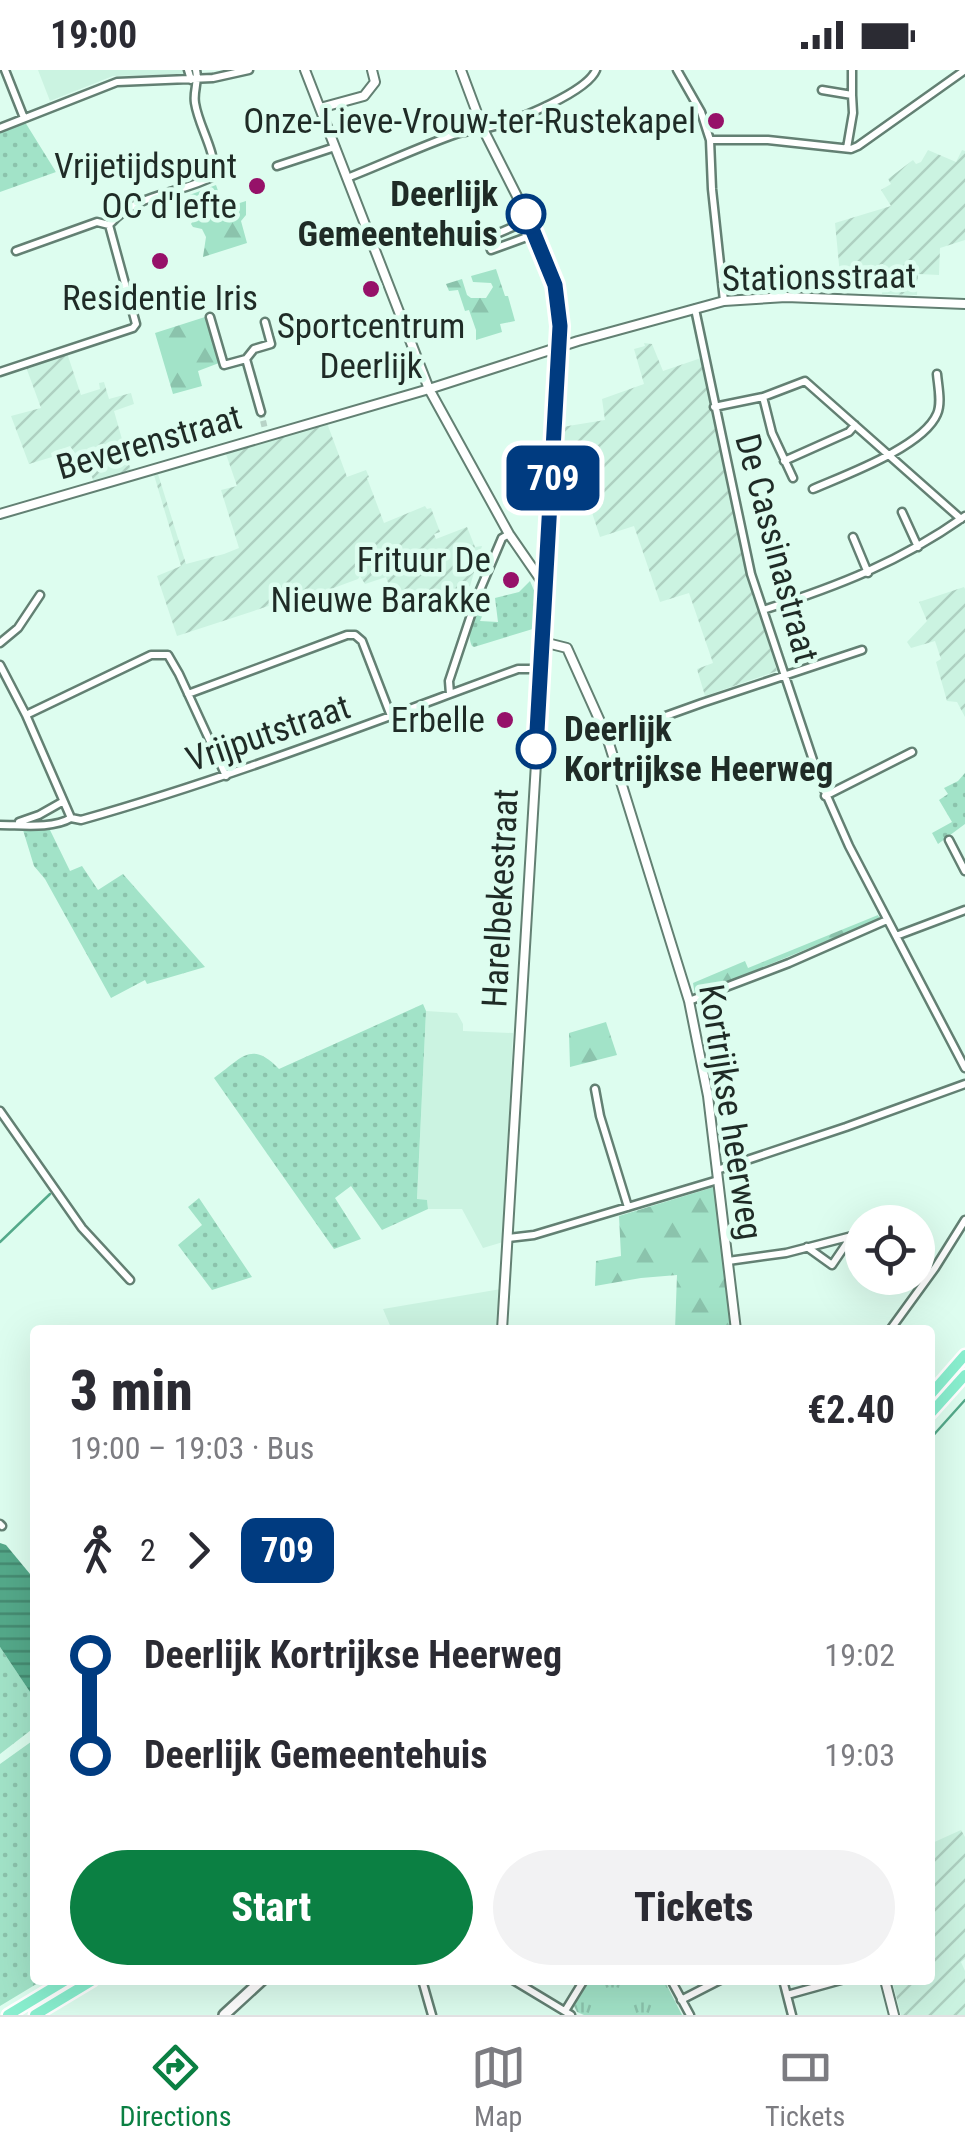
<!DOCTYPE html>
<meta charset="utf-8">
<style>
body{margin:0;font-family:"Roboto Condensed",sans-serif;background:#f2f2f3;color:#2b2b33;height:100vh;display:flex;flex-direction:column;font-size:38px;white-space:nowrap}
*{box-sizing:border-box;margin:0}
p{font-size:32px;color:#7c7c81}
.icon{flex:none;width:55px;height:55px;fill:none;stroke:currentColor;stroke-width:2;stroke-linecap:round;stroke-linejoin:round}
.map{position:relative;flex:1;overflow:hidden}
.panel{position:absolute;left:30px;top:1255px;width:905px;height:660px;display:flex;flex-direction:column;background:#fff;border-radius:10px;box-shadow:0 10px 40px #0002}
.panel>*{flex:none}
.badge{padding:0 20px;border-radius:15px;font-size:35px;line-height:65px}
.controls{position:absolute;left:845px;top:1135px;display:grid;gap:20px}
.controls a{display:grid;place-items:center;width:90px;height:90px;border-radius:50%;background:#fff;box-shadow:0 10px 40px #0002;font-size:50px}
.map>.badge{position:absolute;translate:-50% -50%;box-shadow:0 0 0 5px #fff}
.legs{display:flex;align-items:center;gap:15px;height:110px;padding:0 40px;font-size:32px}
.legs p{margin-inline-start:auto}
.head{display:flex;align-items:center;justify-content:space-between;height:170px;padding:0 40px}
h1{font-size:55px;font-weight:800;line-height:75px}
.primary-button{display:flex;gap:20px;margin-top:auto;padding:20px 40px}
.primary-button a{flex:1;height:115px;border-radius:60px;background:#0b8043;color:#fff;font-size:40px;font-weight:800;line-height:115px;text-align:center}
.primary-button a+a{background:#f2f2f3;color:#2b2b33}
ul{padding:0 40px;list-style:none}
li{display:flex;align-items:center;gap:35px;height:100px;font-size:38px}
li i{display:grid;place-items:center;width:15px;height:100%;margin:0 12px;background:currentColor}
li i::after{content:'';width:25px;height:25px;margin:-12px;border:8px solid;border-radius:50%;background:#fff}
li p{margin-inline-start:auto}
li:first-child i{background:linear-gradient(#0000 50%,currentColor 0)}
li:last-child i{background:linear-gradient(currentColor 50%,#0000 0)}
.status{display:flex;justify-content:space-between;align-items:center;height:70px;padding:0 50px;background:#fff;direction:ltr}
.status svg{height:28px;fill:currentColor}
.tabs{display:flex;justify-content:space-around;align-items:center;height:140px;border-top:2px solid #e1e1e2;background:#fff;font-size:28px;color:#7c7c81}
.tabs a{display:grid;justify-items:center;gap:5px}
.tabs .current{color:#0b8043}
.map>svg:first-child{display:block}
</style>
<div class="status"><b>19:00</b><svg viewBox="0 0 49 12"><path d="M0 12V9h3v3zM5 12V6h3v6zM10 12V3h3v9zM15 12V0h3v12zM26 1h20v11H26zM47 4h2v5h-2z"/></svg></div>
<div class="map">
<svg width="965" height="1945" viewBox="0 0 965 1945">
<defs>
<pattern id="industrial-furrows" width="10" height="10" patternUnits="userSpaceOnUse" patternTransform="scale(2.5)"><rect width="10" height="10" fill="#cbf3e1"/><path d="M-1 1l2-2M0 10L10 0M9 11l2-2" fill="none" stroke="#aed0c1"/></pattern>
<pattern id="grass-dots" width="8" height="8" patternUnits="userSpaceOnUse" patternTransform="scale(2.5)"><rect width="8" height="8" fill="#a2e3c8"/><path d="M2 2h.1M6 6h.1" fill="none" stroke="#8bc3ac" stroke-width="1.8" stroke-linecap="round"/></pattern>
<pattern id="forest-firs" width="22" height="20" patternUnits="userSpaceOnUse" patternTransform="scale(2.5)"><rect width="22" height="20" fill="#a2e3c8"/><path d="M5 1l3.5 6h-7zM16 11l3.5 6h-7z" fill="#8bc3ac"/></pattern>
<pattern id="park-tufts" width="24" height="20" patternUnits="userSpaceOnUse" patternTransform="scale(2.5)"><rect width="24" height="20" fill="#a2e3c8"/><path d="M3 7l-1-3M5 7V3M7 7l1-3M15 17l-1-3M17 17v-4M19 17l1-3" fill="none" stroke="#8bc3ac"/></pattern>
<pattern id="water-rules" width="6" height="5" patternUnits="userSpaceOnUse" patternTransform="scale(2.5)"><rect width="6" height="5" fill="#54a98a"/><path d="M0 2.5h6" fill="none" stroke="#458a71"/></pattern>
</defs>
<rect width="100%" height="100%" fill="#ddfdef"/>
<!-- built -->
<path fill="#cbf3e1" d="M38,0h148l1,4 -74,2 -63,25z
M426,941l31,2 6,11v7l50,2 -10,209 -20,6 -21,-39h-34l-1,-9h-10z
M501,1219l-3,41h-106l-9,-21z"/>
<!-- industrial -->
<path fill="url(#industrial-furrows)" d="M928,80l28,12 6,-12 3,1v89l-25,8 -1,27 -21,-1 -1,21 -35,-1 1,-30 -43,11 -5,-52 56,-17 -10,-16 10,-6 -3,-5 25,-19 3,4 5,-2z
M644,273l8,1 11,27 38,-13 46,216 30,97 -72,25 -8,-27 16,-6 -24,-70 -29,9 -26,-76 -34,11 -16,-49 -26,-1 4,-60 43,-7 -3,-21 42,-15 -10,-35 11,-3z
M67,283l14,42 19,-6 -1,-6 5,-1 5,17 22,-6 3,11 -20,7 17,60 -37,11 -11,-27 -6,1 -7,-10 -19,7 1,4 -23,7 -18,-48 30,-8 -15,-41z
M327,353l20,54 19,-7 3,7 -2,1 17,45 41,-17 2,3 4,-1 9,24 -6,2 2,5 31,-12 8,20 7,-1 -12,40 -71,28 -13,-37 -21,7 -5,-8 -2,3 -65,24 -3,-4 -113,37 -20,-60 24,-10 -27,-91 4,-1 28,90 38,-10 15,-6 -18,-58 16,-4 -11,-32z
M964,517l1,2v128l-8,-15 -10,-1 -11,-39 5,-3 -6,-18 -24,7 -4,-6 20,-21 -8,-19z
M961,1760l4,7v122l-4,3 4,9v44h-64l-9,-35h38v-136z"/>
<!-- grass -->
<path fill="url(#grass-dots)" d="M25,52l31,50 -56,20v-59z
M530,511l8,19 -2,28 -62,19 -2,-1c-7,-14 4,-32 10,-46l5,-2v7l-7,16 18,1 -3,-24 24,-6z
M965,703v51l-27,20 -6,-11 20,-11 -13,-22 9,-6 -4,-6 14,-7z
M23,760h27l20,41 12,-5 16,24 25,-16 82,93 -58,17 -2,-4 -34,18 -66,-119 -11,-13z
M423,934l3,7 -9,188 10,1 1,9 -46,21 -31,-44 -16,12 26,41 -27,10 -120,-171c28,-20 37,-38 65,-9z
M199,1128l53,79 -40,13 -34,-45 24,-20 -14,-18z
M0,1577l32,48 3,1v31l-35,27z
M35,1669v241h8l-43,26v-242z"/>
<!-- forest -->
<path fill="url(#forest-firs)" d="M216,115l8,23 22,-7v14l-5,6 6,22 -44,14 3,-20 -4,-8 -9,-2 -2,-3 9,-17 -18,-2 -3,-6z
M496,199l9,27h3l7,25 -15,3 2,8 -26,8v-10l-7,-20 -4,1 -7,-21 -9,1 -3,-7 16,-5 5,16 4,3h15l7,-11 -2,-4 -18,-1 -2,-6z
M205,247l14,46 -21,8 4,15 -29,8 -18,-61z
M878,845l2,4 -185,76 -2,-12 52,-22 3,7z
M606,952l11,33 -47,12 -1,-34z
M714,1117l17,143h-56l2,-55 -36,3 -46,8 1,-25 25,-5 -2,-40z"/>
<!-- park -->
<path fill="url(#park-tufts)" d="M590,1910h74l18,35h-98l-7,-3 -3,-6z"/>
<!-- water -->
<path fill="url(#water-rules)" d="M0,1473l6,2 29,35v116l-3,-1 -32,-48z"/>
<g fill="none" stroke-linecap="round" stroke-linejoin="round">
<!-- stream -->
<path stroke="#54a98a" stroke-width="2.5" d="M0,1172l50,-48
M930,1369l35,-39"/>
<!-- minor-tunnel -->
<path stroke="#b7d3c7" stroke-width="6" stroke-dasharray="6 3" stroke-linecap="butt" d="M261,342l4,17"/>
<defs>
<path id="minor" d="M5,0l19,48
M188,0l3,10
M677,0l24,42 9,28 2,49 12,112
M852,0v25
M822,20l30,5 1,18 -6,35
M0,58l117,-46 96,-4 36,-8
M710,70h58l83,9 7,-3 107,-76
M277,96l58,-19
M347,108c36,-14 72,-31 109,-44 13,-4 27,-4 39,-8 24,-7 92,-34 101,-56
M529,150l-42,18 4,12 44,-16
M16,181l81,-29 12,3
M695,239l56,265 68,204 30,68 116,222
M210,247l14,48 22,-6
M0,302l133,-44 3,-4 -27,-99c29,-33 69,-30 105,-49 2,-26 -15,-48 -19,-73 -2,-12 4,-21 1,-33
M763,327l9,36 21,45
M714,337l49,-10 42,-16 156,138
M261,342l-15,-53 8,-10 17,-5 -6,-22
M784,391l65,-29 6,-7
M813,419c32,-14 110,-42 124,-75 5,-11 1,-28 0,-40
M902,442l16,35
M853,467l15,36
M763,540c75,-24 137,-48 202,-94
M0,573l18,-15 22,-33
M0,595l26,50 45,103
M188,624l159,-59h8l7,6 29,75
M450,624l-1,-13 28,-84 25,-59 7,-4
M26,645l125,-60h17l11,19 47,102
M607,667l95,-34 160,-53
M825,726l87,-44
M19,752l20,-7 23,-13
M0,755c22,0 52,4 71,-7l10,2c149,-42 292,-98 437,-151h23
M949,770l16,31
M896,866l69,-26
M689,931l100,-38 98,-43
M595,1019l5,27 28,91
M0,1041l82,117 48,52
M717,1100l129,-43 119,-43
M508,1168l26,-3 184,-55
M807,1177l25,18 19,-28
M728,1191l58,-8 66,-17 10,7
M890,1260l45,-62 30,-48
M0,1454l2,2
M422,1910l10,35
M513,1910l58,35
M671,1910l19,35
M783,1910l9,35
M787,1925l54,-15
M681,1930l39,-20
M565,1941l19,-31"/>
<path id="tertiary" d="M305,0l124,319 80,145 38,55
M461,0l22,59 41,81 26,61 8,29 2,26 -7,154 -51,850
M320,38l44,-12 11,-14 -3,-12
M0,444l429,-125 149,-48 146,-40 62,-4 179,7
M543,572l24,6 40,89 82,264 19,95 28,234
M885,1910l9,35"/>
<path id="secondary" d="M224,1945l38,-35"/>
<path id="primary" d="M930,1325l35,-40
M930,1344l35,-39
M8,1945l58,-35
M35,1945l58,-35"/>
</defs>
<!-- minor casing -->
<use href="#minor" stroke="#638073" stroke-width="11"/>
<!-- tertiary casing -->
<use href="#tertiary" stroke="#638073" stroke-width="12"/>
<!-- secondary casing -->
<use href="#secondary" stroke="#638073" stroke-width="14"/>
<!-- primary casing -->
<use href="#primary" stroke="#fff" stroke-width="15"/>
<!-- minor -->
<use href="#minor" stroke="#fff" stroke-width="6"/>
<!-- tertiary -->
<use href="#tertiary" stroke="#fff" stroke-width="8"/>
<!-- secondary -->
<use href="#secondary" stroke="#fff" stroke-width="9"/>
<!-- primary -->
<use href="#primary" stroke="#89efcf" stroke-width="10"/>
</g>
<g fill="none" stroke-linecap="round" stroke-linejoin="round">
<defs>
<path id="line-1" d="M526,144l29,71 5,41 -24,423"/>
</defs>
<!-- line-1 casing -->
<use href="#line-1" stroke="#fff" stroke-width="22"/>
<!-- line-1 -->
<use href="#line-1" stroke="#003b80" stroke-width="15"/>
</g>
<!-- markers -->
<g fill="#961169" stroke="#ddfdef" stroke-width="4">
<circle cx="716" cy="51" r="10"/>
<circle cx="257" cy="116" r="10"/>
<circle cx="160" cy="191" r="10"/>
<circle cx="371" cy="219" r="10"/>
<circle cx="511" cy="510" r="10"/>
<circle cx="505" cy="650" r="10"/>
</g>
<g fill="#fff" stroke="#003b80" stroke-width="5">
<circle cx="526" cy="144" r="18"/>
<circle cx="536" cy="679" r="18"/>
</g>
<g text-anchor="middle" stroke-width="9" stroke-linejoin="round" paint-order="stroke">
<!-- poi labels -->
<g font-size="35" fill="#1f2b26" stroke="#ddfdef" text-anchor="end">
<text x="696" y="63">Onze-Lieve-Vrouw-ter-Rustekapel</text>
<text x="237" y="108">Vrijetijdspunt<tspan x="237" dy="40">OC d'Iefte</tspan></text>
<text x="160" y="240" text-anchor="middle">Residentie Iris</text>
<text x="371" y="268" text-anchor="middle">Sportcentrum<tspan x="371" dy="40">Deerlijk</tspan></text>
<text x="491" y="502">Frituur De<tspan x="491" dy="40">Nieuwe Barakke</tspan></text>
<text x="485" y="662">Erbelle</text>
</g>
<!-- stop labels -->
<g font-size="35" font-weight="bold" fill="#1f2b26" stroke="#ddfdef" text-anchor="end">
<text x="498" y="136">Deerlijk<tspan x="498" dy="40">Gemeentehuis</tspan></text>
<text x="564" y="671" text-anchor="start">Deerlijk<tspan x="564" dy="40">Kortrijkse Heerweg</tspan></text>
</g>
<!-- street labels -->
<g font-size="35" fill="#1f2b26" stroke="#ddfdef">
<text transform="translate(819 207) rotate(-1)" y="12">Stationsstraat</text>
<text transform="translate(149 372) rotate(-16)" y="12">Beverenstraat</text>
<text transform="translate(777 478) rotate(75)" y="12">De Cassinastraat</text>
<text transform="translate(268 663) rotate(-19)" y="12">Vrijputstraat</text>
<text transform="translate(500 828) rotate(-87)" y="12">Harelbekestraat</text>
<text transform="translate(731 1042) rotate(81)" y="12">Kortrijkse heerweg</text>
</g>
</g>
</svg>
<div class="controls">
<a><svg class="icon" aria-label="locate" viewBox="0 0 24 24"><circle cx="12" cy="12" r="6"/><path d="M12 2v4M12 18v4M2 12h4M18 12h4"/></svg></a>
</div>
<b class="badge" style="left:553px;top:408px;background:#003b80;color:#fff">709</b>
<section class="panel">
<div class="head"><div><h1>3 min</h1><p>19:00 – 19:03 · Bus</p></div><b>€2.40</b></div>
<div class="legs"><svg class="icon" aria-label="walk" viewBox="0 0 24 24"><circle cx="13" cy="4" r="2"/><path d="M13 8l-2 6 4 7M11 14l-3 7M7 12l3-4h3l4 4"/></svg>2<svg class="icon" aria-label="forward" viewBox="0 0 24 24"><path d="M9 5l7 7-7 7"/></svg><b class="badge" style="background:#003b80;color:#fff">709</b></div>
<ul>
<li><i style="color:#003b80"></i><b>Deerlijk Kortrijkse Heerweg</b><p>19:02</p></li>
<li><i style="color:#003b80"></i><b>Deerlijk Gemeentehuis</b><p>19:03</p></li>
</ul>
<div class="primary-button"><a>Start</a><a>Tickets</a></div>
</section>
</div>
<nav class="tabs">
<a class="current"><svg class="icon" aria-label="directions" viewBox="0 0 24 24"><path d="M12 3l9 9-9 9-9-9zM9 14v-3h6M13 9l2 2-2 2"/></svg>Directions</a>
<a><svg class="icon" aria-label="map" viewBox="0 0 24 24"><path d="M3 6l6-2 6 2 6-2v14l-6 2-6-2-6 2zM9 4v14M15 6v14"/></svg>Map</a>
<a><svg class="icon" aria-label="tickets" viewBox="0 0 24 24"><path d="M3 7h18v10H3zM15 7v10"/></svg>Tickets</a>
</nav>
